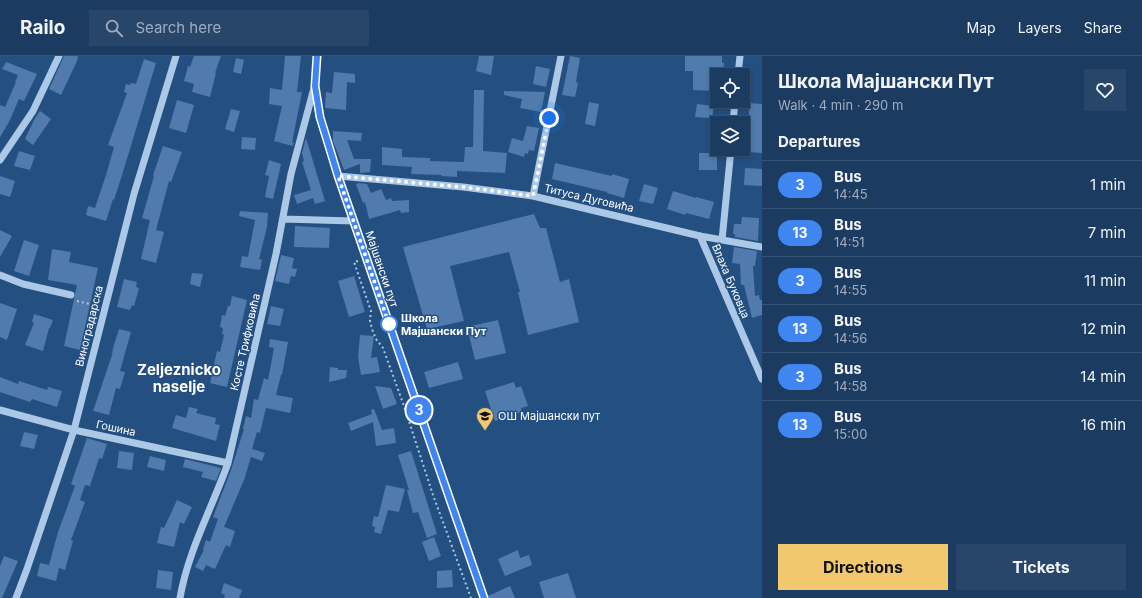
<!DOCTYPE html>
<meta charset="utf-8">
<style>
body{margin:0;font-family:Inter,sans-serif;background:#28466a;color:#f1f3f6;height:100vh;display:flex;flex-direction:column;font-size:15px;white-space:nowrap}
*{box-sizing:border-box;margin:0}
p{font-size:13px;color:#a0adbd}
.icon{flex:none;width:22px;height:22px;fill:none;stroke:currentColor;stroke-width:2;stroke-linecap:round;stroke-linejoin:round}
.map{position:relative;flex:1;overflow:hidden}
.details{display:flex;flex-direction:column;background:#1b3b61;width:380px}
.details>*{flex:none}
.badge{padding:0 8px;border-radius:13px;font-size:14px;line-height:26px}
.controls{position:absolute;left:710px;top:12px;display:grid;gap:8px}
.controls a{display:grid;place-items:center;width:40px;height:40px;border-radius:0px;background:#1b3b61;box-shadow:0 2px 6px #0003,0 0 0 1px #395576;font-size:20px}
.you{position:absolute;width:20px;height:20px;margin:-10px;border:3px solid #fff;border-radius:50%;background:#1a73e8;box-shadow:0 0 0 6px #1a73e833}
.map>.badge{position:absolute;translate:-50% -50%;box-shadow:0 0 0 2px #fff}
h2{padding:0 16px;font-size:15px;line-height:36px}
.round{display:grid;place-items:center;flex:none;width:42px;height:42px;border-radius:0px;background:#28466a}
.overview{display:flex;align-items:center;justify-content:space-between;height:68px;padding:0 16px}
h1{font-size:19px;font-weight:700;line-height:30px}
.cta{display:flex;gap:8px;margin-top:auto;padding:8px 16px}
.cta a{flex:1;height:46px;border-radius:0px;background:#f2c86e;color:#111;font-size:16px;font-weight:700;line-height:46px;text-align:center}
.cta a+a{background:#28466a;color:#f1f3f6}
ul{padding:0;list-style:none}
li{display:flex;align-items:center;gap:12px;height:48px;padding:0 16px;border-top:1px solid #395576}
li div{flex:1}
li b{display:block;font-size:15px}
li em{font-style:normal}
li .badge{min-width:44px;font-weight:700;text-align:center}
header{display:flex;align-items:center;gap:24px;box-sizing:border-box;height:56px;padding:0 20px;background:#1b3b61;border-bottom:1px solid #395576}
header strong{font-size:19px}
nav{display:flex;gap:22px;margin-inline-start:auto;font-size:14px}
.search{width:280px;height:36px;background:#28466a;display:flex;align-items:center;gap:10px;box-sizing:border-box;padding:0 14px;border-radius:0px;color:#a0adbd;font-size:15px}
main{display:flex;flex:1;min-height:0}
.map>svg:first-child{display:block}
</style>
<header>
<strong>Railo</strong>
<div class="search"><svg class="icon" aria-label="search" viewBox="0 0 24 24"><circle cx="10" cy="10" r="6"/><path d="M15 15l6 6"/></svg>Search here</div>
<nav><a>Map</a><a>Layers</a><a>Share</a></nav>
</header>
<main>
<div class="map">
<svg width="762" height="542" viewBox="0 0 762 542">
<rect width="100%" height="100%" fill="#244f81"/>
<!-- building -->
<path fill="#507bac" d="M64,0h14l-1,5 -16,34 -12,-6z
M194,0h27l-6,17h1l-6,24 -18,-5 2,-8 -10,-3 4,-15 2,1z
M285,0h16l-4,36h5l-10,51 2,-1 -1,4 -19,-5 8,-35 -13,-2 1,-16 12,2z
M479,0h15l-3,19 -15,-4z
M570,0l10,2 -4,24 2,1 -3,14 -13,-2z
M685,0h37v7h2l-1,12h-6v16l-24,-1v-19h-8z
M236,2l8,2 -3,14 -8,-2z
M144,3l12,4 -33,109 -9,28 -1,-1 -7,22 -20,-6 2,-9 7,2 11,-33 8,-28 -6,-2 19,-52 -3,-1 2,-8 4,1 1,-2 5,1z
M6,6l31,12 -13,27 -5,-2 -10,23 -9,15v-32l5,2 11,-25h-1l3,-7 -16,-6z
M536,10l14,3 -4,18 -13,-3z
M334,16l21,2v9l-8,-1 -1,28 -21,-2 1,-16 6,1z
M474,34h10l-1,61 24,2 -2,20 -48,-2v6l-16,-1 1,-1 -31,-1 1,-7 -30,-2v-18l20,2v8l28,1v3l34,1 1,-15h8z
M504,35l41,1 -4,20 -21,-4 2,-9 -18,-4z
M177,44l17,5 -8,28 -17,-5z
M589,46l10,2 -4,22 -10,-2z
M750,47l12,1v49l-14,-1 3,-29 -3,-1z
M697,48l17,2 -2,12 -17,-1z
M231,53l9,2 -6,21 -9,-3z
M40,55l11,8 -18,26 -8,-6 10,-21z
M527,70l12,2 -5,23 -5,-1 -1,4 -3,-1 -1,4 -16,-5 4,-14 11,3z
M333,75l29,2 -1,8 -14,-1 7,19h17l-1,13 -10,1v-9l-16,6 -11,-29z
M242,81l14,1 -1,12 -14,-1z
M306,82l19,63 -10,3 -2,-6 -16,6 -3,-9 17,-5 -9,-28 2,-1 -2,-8z
M163,90l19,6 -11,30 -2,-1 -13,49 8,2 -8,31 -15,-4 9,-39 -8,-2 12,-42 -1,-1z
M19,95l16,5 -5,14 -16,-4z
M699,97h18v17h-18z
M269,104l12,4 -8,35 -8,-2 4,-21 -4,-1z
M555,107l57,13v-2l17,5 -5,19 -17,-5v-1l-55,-13z
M745,112l17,1v17l-18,-1z
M0,120l15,5 -5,16 -10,-3z
M359,127l8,1 4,9 10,-4 5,11 5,-2 1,3 17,-1v12l-8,1 -1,-3 -31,9 -4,-17 -2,1 -7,-19z
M644,128l14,4 -5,16 -14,-3z
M673,135l23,7v-1l18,5 -5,17 -23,-6 -1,2 -18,-6z
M240,155l28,2 -1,14 -8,32 3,1 -2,10 -20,-3 2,-11 6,1 7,-37 -16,-4z
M534,158l6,14h6l14,54 9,-3 10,43 -51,13 -10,-43h2l-11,-40 -59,14 14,55 -37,8 -24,-82z
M742,161l17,1 -1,23 -23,-4v-3h-2l1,-10h7z
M295,170l35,2 -1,20 -35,-1z
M0,174l12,6 -12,21z
M24,184l15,5 -10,31 -15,-5z
M734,191l23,4 -2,15h-2l2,30 4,-1 1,5h2v15l-10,3 -8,-33h-3l-1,-21 -8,-1z
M52,193l19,3 -2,10 29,6 -18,82 -16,-4 13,-61 -29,-5z
M281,199l13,3 -2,10 5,1 -2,8 -4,-1 -2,8 -14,-3z
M192,217l11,1 -3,13 -10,-3z
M354,220l11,36 -16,5 -11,-36z
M124,223l13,3 -1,5 3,1 -5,18 -2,-1 -2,5 -13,-3z
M232,240l15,4 -20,87 -17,-4 7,-32 3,1 4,-17 -2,-1 1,-6 -3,-1 2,-12 3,1 3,-10h2z
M0,247l17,6 -10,31 -7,-3z
M271,250l13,3 -4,17 -13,-2z
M34,258l19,6 -3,8h-1l-6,23 -18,-6 9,-22 -2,-1z
M498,264l8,33 -31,7 -8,-33z
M119,273l12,3 -11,39 5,1 -5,17 -4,-1 -7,27 -16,-4 19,-56 1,-7z
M360,279l14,1 -3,22 6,-1 3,15 -19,3 -3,-18z
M270,283l18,3 -6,33h-1l-5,20 17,3 -3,15 -24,-5 -6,25 -3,-1 -5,17 13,4 -3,8 -11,-4 -7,23 -20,47 11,4 -5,16 -4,-2 -11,24 -9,-4 -3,6 -8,-4 9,-17 -1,-1 3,-9 4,2 8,-23 -5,-2 18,-47 13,-41h-1l3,-13 5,2 3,-19 4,1 6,-22 4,2 6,-32 -5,-1z
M458,306l5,17 -34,9 -5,-16z
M330,311l8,1v2h9l-1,8 -17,4z
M0,321l18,7 1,-3 28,9 1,-3 14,4 -5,16 -25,-8 -2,3 -30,-10z
M514,326l2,6 5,-2 7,20 -7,2 1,4 -27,9 -10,-30z
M375,330l16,2 6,16 -14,5z
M189,351l9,2 -2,4 20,5 -1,6 5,1 -4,16 -44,-13 4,-13 10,3z
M374,353l8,21 12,-2 2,15 -20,3 -3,-24 -22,9 -3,-8 24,-9 -1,-4z
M24,376l14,3 -4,14 -14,-3z
M87,382l20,6 -5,15 -3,-1 -9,28 -5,-1 -5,15 5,2 -14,38 2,1 -8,29 -6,-2 -3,13 -19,-5 3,-13 9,2 9,-33 17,-46 -4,-2z
M119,395l15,2 -2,17 -15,-2z
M411,395l26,83 -10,4 -9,-26 -5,1 -6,-23h2l-11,-35z
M150,400l16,4 -2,11 -17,-4z
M185,403l36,9 -5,13 -15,-4 2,-5 -20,-5z
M386,429l19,4 -6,23 -11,-2 -7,24 -7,-2 1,-5 -3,-1 2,-10 4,1z
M177,444l15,7 -8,17 -4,-2 -6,25 -17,-4 4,-16 3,1z
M434,481l7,19 -12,5 -7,-19z
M518,494l2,8 9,-3 3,10 -27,11 -7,-17z
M4,500l14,5 -16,37h-2v-32z
M158,514l15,2 -2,18 -15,-2z
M452,514l1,17 -16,1v-17z
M568,517l8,25h-32l-5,-16z
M224,527l18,7 -3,8h-15l1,-3 -4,-2z
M510,530l5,12h-26l-1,-2z"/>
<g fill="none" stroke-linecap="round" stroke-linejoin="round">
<!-- path -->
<path stroke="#abc8e7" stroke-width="2" stroke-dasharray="2 3" stroke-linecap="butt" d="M358,205l-4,1 17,49 -1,10 2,8 4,10 7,9 21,58 29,89 38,103
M77,245l21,5"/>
<!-- minor -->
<path stroke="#abc8e7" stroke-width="7" d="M317,0l-2,30 4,31 19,59 146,422
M738,19l2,-19
M733,67l2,-22
M0,104l33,-49 26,-55
M338,120l125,11 70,9 167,40 62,11
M533,140l28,-140
M283,163l70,2
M700,180l62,143
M722,184l9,-91
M0,219l23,9 48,11
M0,354l74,20 154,33
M16,542l11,-29 47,-139 60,-236 42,-138
M180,542c8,-47 32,-90 48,-135l48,-209 15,-80 23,-86"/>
</g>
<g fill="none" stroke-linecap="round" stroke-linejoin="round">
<defs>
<path id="line" d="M317,0l-2,30 5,31 18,59 146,422"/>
</defs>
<!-- line casing -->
<use href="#line" stroke="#fff" stroke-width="9"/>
<!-- line -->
<use href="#line" stroke="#4186f0" stroke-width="6"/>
<!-- walk -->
<path stroke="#fff" stroke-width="4" stroke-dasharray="0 7.2" d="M389,268l2,6 -53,-154 125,11 70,9 16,-78"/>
</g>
<!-- icons -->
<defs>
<symbol id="school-pin" viewBox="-11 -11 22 30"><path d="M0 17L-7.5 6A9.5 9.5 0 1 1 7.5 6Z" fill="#f2c86e" stroke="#244f81"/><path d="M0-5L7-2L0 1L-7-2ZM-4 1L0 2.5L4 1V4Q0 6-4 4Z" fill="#111"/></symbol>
</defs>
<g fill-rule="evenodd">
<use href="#school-pin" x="475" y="350" width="20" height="27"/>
</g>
<!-- markers -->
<circle fill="#fff" stroke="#4186f0" stroke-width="2" cx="389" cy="268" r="8"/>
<g text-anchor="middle" stroke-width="3" stroke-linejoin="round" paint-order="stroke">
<!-- street labels -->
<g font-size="11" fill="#fff" stroke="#244f81">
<text transform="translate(589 142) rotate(13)" y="4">Титуса Дуговића</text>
<text transform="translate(382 213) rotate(71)" y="4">Мајшански пут</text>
<text transform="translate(731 225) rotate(67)" y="4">Влаха Буковца</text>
<text transform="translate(89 270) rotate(-76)" y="4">Виноградарска</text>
<text transform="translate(245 286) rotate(-77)" y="4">Косте Трифковића</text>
<text transform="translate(116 372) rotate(12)" y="4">Гошина</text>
</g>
<!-- stop labels -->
<g font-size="11" font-weight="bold" fill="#fff" stroke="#244f81" text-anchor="start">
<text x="401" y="266">Школа<tspan x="401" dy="13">Мајшански Пут</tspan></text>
</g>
<!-- poi labels -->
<g font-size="11" fill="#fff" stroke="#244f81" text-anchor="start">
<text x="498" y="364">ОШ Мајшански пут</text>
</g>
<!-- district labels -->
<g font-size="15" font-weight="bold" fill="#fff" stroke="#244f81">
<text x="179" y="319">Zeljeznicko<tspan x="179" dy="17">naselje</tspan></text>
</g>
</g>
</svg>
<div class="controls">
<a><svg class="icon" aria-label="locate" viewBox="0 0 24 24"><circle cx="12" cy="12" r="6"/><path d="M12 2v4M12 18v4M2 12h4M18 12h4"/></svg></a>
<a><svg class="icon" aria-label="layers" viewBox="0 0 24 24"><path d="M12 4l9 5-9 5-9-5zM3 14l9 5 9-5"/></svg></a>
</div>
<div class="you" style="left:549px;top:62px"></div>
<b class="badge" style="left:419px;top:354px;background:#4186f0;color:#fff">3</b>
</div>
<section class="details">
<div class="overview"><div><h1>Школа Мајшански Пут</h1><p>Walk · 4 min · 290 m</p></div><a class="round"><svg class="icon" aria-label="heart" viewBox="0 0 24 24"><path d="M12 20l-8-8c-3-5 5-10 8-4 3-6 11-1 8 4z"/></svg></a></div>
<h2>Departures</h2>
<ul>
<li><span class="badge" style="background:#4186f0;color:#fff">3</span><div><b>Bus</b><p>14:45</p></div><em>1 min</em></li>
<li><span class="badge" style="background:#4186f0;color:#fff">13</span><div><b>Bus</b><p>14:51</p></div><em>7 min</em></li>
<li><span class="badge" style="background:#4186f0;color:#fff">3</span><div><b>Bus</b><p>14:55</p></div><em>11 min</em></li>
<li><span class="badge" style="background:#4186f0;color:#fff">13</span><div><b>Bus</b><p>14:56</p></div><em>12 min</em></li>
<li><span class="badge" style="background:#4186f0;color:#fff">3</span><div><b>Bus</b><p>14:58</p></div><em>14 min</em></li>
<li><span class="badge" style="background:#4186f0;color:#fff">13</span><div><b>Bus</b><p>15:00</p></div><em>16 min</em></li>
</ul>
<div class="cta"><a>Directions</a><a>Tickets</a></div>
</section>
</main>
